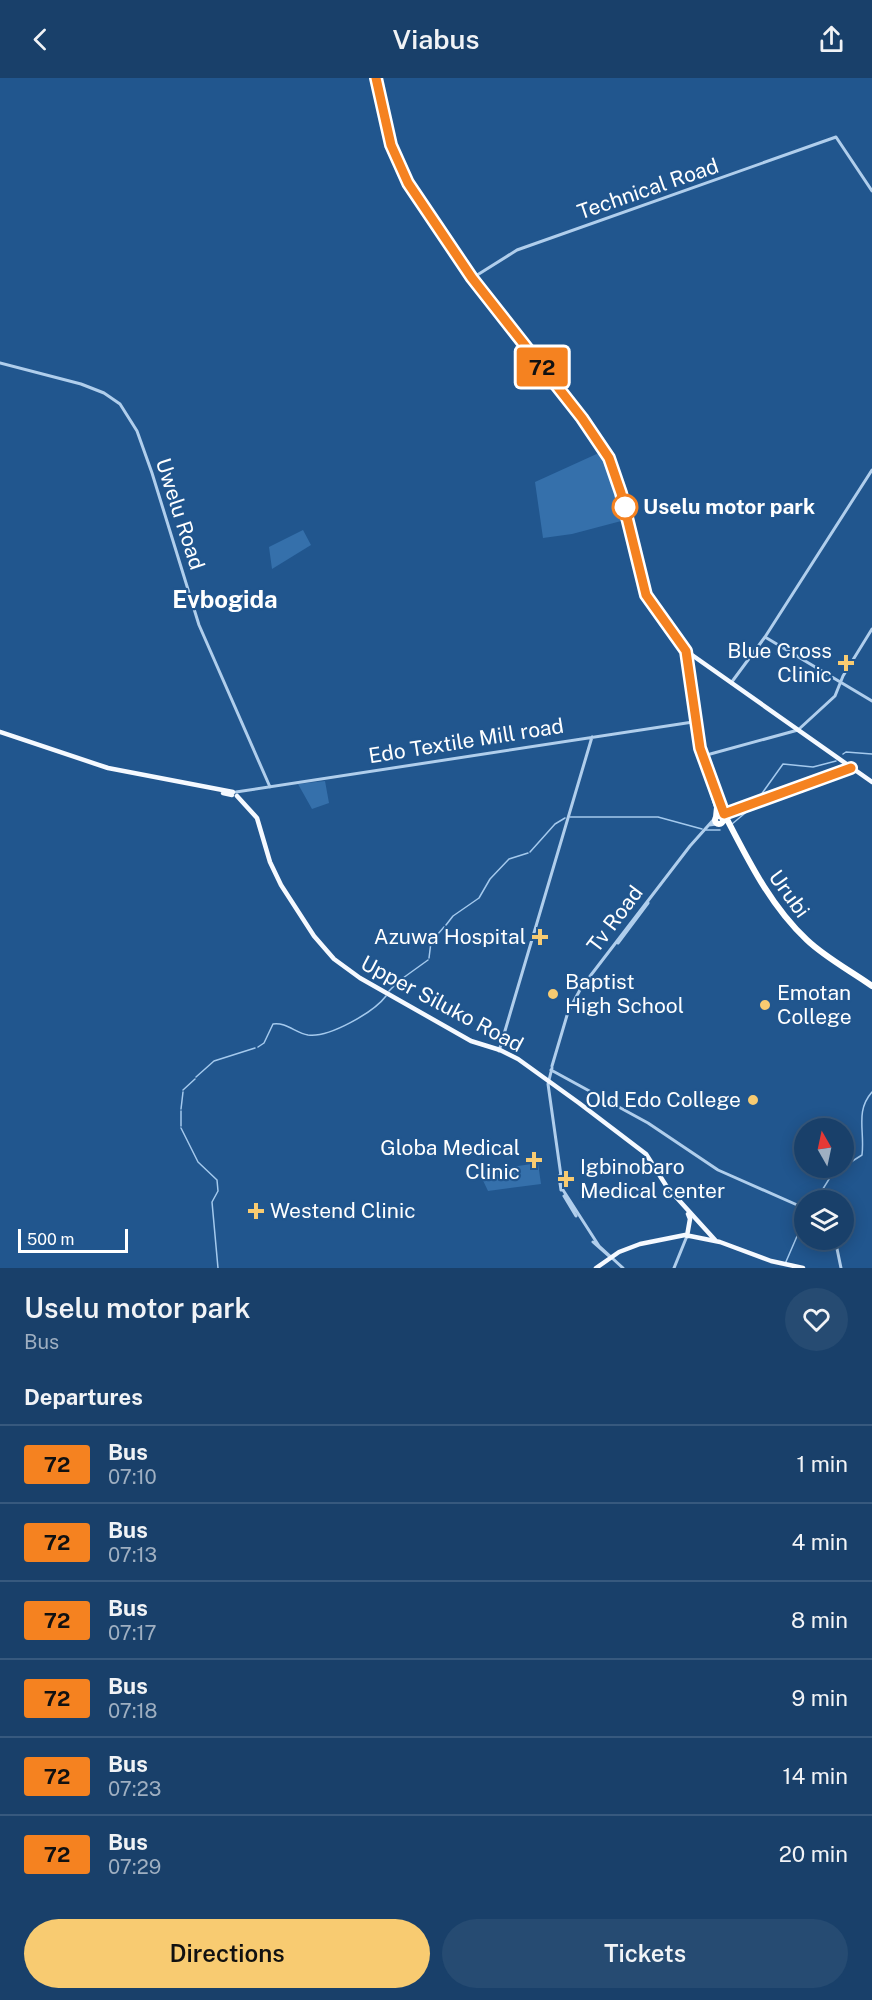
<!DOCTYPE html>
<style>
body{margin:0;font-family:"Public Sans",sans-serif;background:#264b72;color:#f1f3f6;height:100vh;display:flex;flex-direction:column;font-size:22px;white-space:nowrap}
*{box-sizing:border-box;margin:0}
p{font-size:20px;color:#9fafc1}
.icon{flex:none;width:33px;height:33px;fill:none;stroke:currentColor;stroke-width:2;stroke-linecap:round;stroke-linejoin:round}
.map{position:relative;height:1190px;overflow:hidden}
.details{display:flex;flex-direction:column;background:#19406a;flex:1}
.details>*{flex:none}
.badge{padding:0 12px;border-radius:4px;font-size:21px;line-height:39px}
.needle{width:39px;rotate:351deg}
.controls{position:absolute;left:794px;top:1040px;display:grid;gap:12px}
.controls a{display:grid;place-items:center;width:60px;height:60px;border-radius:50%;background:#19406a;box-shadow:0 3px 15px #0003,0 0 0 2px #37597e;font-size:30px}
.scale{position:absolute;left:18px;bottom:15px;width:110px;box-sizing:border-box;padding-left:6px;border:3px solid #fff;border-top:0;font-size:16px;line-height:21px;white-space:nowrap;color:#fff;-webkit-text-stroke:4px #21568e;paint-order:stroke}
.map>.badge{position:absolute;translate:-50% -50%;box-shadow:0 0 0 3px #fff}
h2{padding:0 24px;font-size:22px;line-height:54px}
.round{display:grid;place-items:center;flex:none;width:63px;height:63px;border-radius:32px;background:#264b72}
.summary{display:flex;align-items:center;justify-content:space-between;height:102px;padding:0 24px}
h1{font-size:28px;font-weight:600;line-height:45px}
.primary-button{display:flex;gap:12px;margin-top:auto;padding:12px 24px}
.primary-button a{flex:1;height:69px;border-radius:36px;background:#f8cb71;color:#111;font-size:24px;font-weight:600;line-height:69px;text-align:center}
.primary-button a+a{background:#264b72;color:#f1f3f6}
ul{padding:0;list-style:none}
li{display:flex;align-items:center;gap:18px;height:78px;padding:0 24px;border-top:2px solid #37597e}
li div{flex:1}
li b{display:block;font-size:22px}
li em{font-style:normal}
li .badge{min-width:66px;font-weight:700;text-align:center}
header{display:flex;justify-content:space-between;align-items:center;height:78px;padding:0 24px;background:#19406a;font-size:27px;font-weight:600}
.map>svg:first-child{display:block}
</style>
<header><svg class="icon" aria-label="back" viewBox="0 0 24 24"><path d="M15 5l-7 7 7 7"/></svg>Viabus<svg class="icon" aria-label="share" viewBox="0 0 24 24"><path d="M12 15V3M7 8l5-5 5 5M5 13v7h14v-7"/></svg></header>
<div class="map">
<svg width="872" height="1190" viewBox="0 0 872 1190">
<rect width="100%" height="100%" fill="#21568e"/>
<!-- green -->
<path fill="#3570ab" d="M601,374l10,19 14,49 -53,14 -29,4 -8,-56z
M303,452l8,15 -39,24 -3,-22z
M325,703l4,22 -17,6 -14,-25z
M538,1085l3,21 -53,7 -9,-19z"/>
<g fill="none" stroke-linecap="round" stroke-linejoin="round">
<!-- stream -->
<path stroke="#a4c9ed" stroke-width="1.5" d="M843,676l3,-2 26,2
M758,721l25,-35 30,3 23,-6
M570,739h88l44,12
M732,746l24,-20
M706,752h14
M530,774l25,-28 10,-6
M446,847l7,-9 26,-18 11,-19 19,-20 19,-6
M429,880l2,-16 13,-15
M403,900l25,-18
M389,913l11,-11
M258,969l6,-4 9,-19c13,-2 23,9 35,11 21,3 66,-23 78,-39
M196,999l18,-16 41,-13
M183,1012l12,-11
M181,1031l2,-17
M181,1048v-15
M181,1050l17,34 19,18 1,11 -6,11 6,66
M843,1089l19,-12c3,-24 -7,-44 10,-63
M816,1122l15,-24 12,-9
M785,1186l19,-44"/>
<!-- minor -->
<path stroke="#b0ceec" stroke-width="3" d="M474,199l43,-27 319,-113 36,54
M0,285l81,21 23,9 16,11 17,27 15,42 47,152 71,162
M765,559l107,64
M731,605l34,-46 107,-167
M703,678l95,-26 37,-34 8,-20 29,-47
M236,714l457,-70
M725,735l126,-45
M709,747l8,-1
M618,865l30,-40
M499,973l93,-314
M552,988l16,-54 13,-24 109,-142 25,-28
M552,990l-4,16 15,106 36,56 24,22
M551,992l97,53 70,47 86,38
M559,1098l2,14
M564,1118l12,20
M835,1161l6,29
M593,1164l17,15
M674,1190l13,-32"/>
<!-- major -->
<path stroke="#f5f9ff" stroke-width="4.5" d="M682,570l190,134
M0,654l108,36 125,24
M223,715l9,2
M237,718l20,22 13,44 11,23 33,51 20,23 26,19 111,63 29,9 18,9 61,44 67,51 21,33 49,54
M687,1158l3,-17 -2,-5
M596,1190l23,-16 21,-8 45,-9 35,7 51,19 32,7"/>
<!-- highway -->
<path stroke="#fff" stroke-width="6" d="M374,0l16,70 21,43 61,90 118,150 17,30 12,29 27,108 31,42 10,21 8,73 22,73 -1,10
M719,726c25,47 48,99 88,136 19,18 44,31 65,46
M715 742a4 4 0 1 1 8 0a4 4 0 1 1-8 0Z"/>
</g>
<g fill="none" stroke-linecap="round" stroke-linejoin="round">
<defs>
<path id="line" d="M376,0l15,67 17,38 64,95 110,140 27,40 12,35 25,102 40,56 14,97 24,66 127,-46"/>
</defs>
<!-- line casing -->
<use href="#line" stroke="#fff" stroke-width="14"/>
<!-- line -->
<use href="#line" stroke="#f58220" stroke-width="9"/>
</g>
<!-- markers -->
<circle fill="#fff" stroke="#f58220" stroke-width="3" cx="625" cy="429" r="12"/>
<g fill="#f8cb71" stroke="#21568e" stroke-width="2">
<path d="M843 576h6v6h6v6h-6v6h-6v-6h-6v-6h6z"/>
<path d="M537 850h6v6h6v6h-6v6h-6v-6h-6v-6h6z"/>
<circle cx="553" cy="916" r="6"/>
<circle cx="765" cy="927" r="6"/>
<circle cx="753" cy="1022" r="6"/>
<path d="M531 1073h6v6h6v6h-6v6h-6v-6h-6v-6h6z"/>
<path d="M563 1092h6v6h6v6h-6v6h-6v-6h-6v-6h6z"/>
<path d="M253 1124h6v6h6v6h-6v6h-6v-6h-6v-6h6z"/>
</g>
<g text-anchor="middle" stroke-width="4.5" stroke-linejoin="round" paint-order="stroke">
<!-- street labels -->
<g font-size="21" fill="#fff" stroke="#21568e">
<text transform="translate(648 111) rotate(-19)" y="7">Technical Road</text>
<text transform="translate(180 436) rotate(72)" y="7">Uwelu Road</text>
<text transform="translate(466 663) rotate(-9)" y="7">Edo Textile Mill road</text>
<text transform="translate(789 816) rotate(54)" y="7">Urubi</text>
<text transform="translate(615 841) rotate(-53)" y="7">Tv Road</text>
<text transform="translate(442 926) rotate(28)" y="7">Upper Siluko Road</text>
</g>
<!-- stop labels -->
<g font-size="21" font-weight="bold" fill="#fff" stroke="#21568e" text-anchor="start">
<text x="643" y="436">Uselu motor park</text>
</g>
<!-- poi labels -->
<g font-size="21" fill="#fff" stroke="#21568e" text-anchor="end">
<text x="832" y="580">Blue Cross<tspan x="832" dy="24">Clinic</tspan></text>
<text x="526" y="866">Azuwa Hospital</text>
<text x="565" y="911" text-anchor="start">Baptist<tspan x="565" dy="24">High School</tspan></text>
<text x="777" y="922" text-anchor="start">Emotan<tspan x="777" dy="24">College</tspan></text>
<text x="741" y="1029">Old Edo College</text>
<text x="520" y="1077">Globa Medical<tspan x="520" dy="24">Clinic</tspan></text>
<text x="580" y="1096" text-anchor="start">Igbinobaro<tspan x="580" dy="24">Medical center</tspan></text>
<text x="270" y="1140" text-anchor="start">Westend Clinic</text>
</g>
<!-- quarter labels -->
<g font-size="24" font-weight="bold" fill="#fff" stroke="#21568e">
<text x="225" y="530">Evbogida</text>
</g>
</g>
</svg>
<div class="controls">
<a><svg class="needle" viewBox="-14 -14 28 28"><path d="M0-13l5 13h-10z" fill="#e53935"/><path d="M0 13l5-13h-10z" fill="#9fafc1"/></svg></a>
<a><svg class="icon" aria-label="layers" viewBox="0 0 24 24"><path d="M12 4l9 5-9 5-9-5zM3 14l9 5 9-5"/></svg></a>
</div>
<div class="scale">500 m</div>
<b class="badge" style="left:542px;top:289px;background:#f58220;color:#111">72</b>
</div>
<section class="details">
<div class="summary"><div><h1>Uselu motor park</h1><p>Bus</p></div><a class="round"><svg class="icon" aria-label="heart" viewBox="0 0 24 24"><path d="M12 20l-8-8c-3-5 5-10 8-4 3-6 11-1 8 4z"/></svg></a></div>
<h2>Departures</h2>
<ul>
<li><span class="badge" style="background:#f58220;color:#111">72</span><div><b>Bus</b><p>07:10</p></div><em>1 min</em></li>
<li><span class="badge" style="background:#f58220;color:#111">72</span><div><b>Bus</b><p>07:13</p></div><em>4 min</em></li>
<li><span class="badge" style="background:#f58220;color:#111">72</span><div><b>Bus</b><p>07:17</p></div><em>8 min</em></li>
<li><span class="badge" style="background:#f58220;color:#111">72</span><div><b>Bus</b><p>07:18</p></div><em>9 min</em></li>
<li><span class="badge" style="background:#f58220;color:#111">72</span><div><b>Bus</b><p>07:23</p></div><em>14 min</em></li>
<li><span class="badge" style="background:#f58220;color:#111">72</span><div><b>Bus</b><p>07:29</p></div><em>20 min</em></li>
</ul>
<div class="primary-button"><a>Directions</a><a>Tickets</a></div>
</section>
